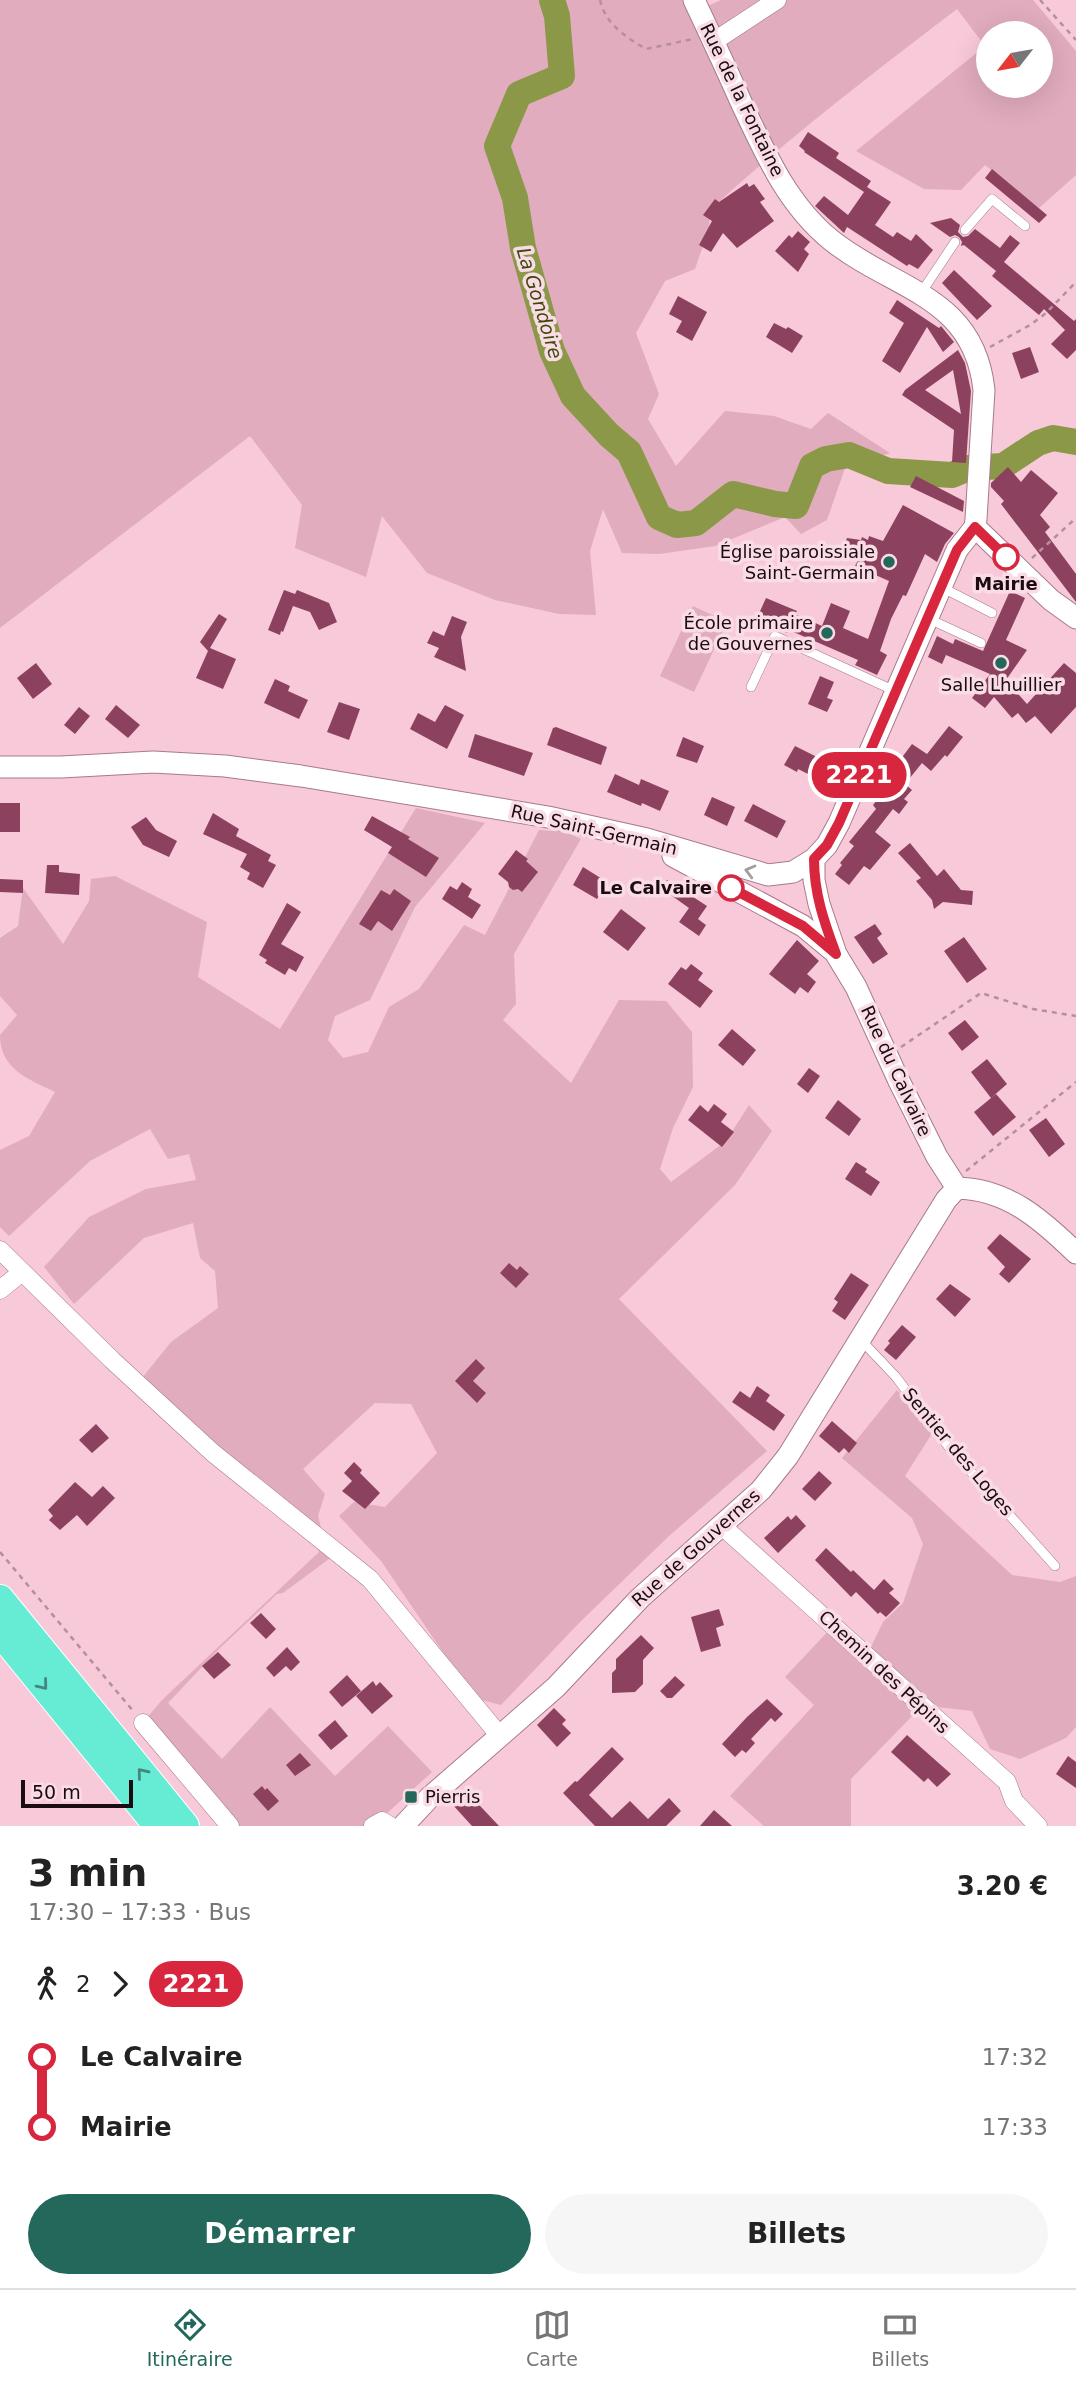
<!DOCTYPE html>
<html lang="fr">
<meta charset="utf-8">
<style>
body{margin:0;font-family:"DejaVu Sans",sans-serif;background:#f6f6f6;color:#222;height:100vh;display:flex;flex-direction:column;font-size:26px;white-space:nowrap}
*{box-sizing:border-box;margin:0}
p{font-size:23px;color:#767676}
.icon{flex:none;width:38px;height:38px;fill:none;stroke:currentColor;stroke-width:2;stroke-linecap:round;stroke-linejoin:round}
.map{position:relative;height:1826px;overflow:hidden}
.drawer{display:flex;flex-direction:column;background:#fff;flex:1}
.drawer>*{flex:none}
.badge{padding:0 14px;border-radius:23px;font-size:24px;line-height:46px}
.needle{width:46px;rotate:239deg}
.tools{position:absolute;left:976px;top:21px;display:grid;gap:14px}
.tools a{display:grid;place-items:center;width:77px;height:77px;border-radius:50%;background:#fff;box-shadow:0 7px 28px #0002;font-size:35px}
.scale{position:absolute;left:21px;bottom:18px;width:112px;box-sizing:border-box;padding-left:7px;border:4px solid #1b0c11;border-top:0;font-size:19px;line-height:24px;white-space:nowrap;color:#1b0c11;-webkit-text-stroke:5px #f9dce5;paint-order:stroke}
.map>.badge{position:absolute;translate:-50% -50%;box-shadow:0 0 0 4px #fff}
.legs{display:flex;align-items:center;gap:10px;height:77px;padding:0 28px;font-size:23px}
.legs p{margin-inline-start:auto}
.summary{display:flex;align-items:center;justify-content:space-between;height:119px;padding:0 28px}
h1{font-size:38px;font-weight:700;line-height:52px}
.primary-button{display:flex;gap:14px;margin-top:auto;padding:14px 28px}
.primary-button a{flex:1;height:80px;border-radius:42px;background:#23685b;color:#fff;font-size:28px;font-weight:700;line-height:80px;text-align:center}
.primary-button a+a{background:#f6f6f6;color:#222}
ul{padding:0 28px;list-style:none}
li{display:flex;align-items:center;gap:24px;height:70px;font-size:26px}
li i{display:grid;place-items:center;width:10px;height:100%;margin:0 9px;background:currentColor}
li i::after{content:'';width:18px;height:18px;margin:-9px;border:5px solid;border-radius:50%;background:#fff}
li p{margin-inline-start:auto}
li:first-child i{background:linear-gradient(#0000 50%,currentColor 0)}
li:last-child i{background:linear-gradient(currentColor 50%,#0000 0)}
.dock{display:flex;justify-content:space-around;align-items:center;height:98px;border-top:2px solid #e0e0e0;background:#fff;font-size:19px;color:#767676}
.dock a{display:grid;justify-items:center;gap:4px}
.dock .on{color:#23685b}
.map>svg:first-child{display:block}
</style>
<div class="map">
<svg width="1076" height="1826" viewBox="0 0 1076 1826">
<rect width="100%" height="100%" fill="#f8c9d8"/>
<!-- green -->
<path fill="#e1acbd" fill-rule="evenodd" d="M0,0h684l6,14 31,-14h312l43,51v124l-37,33 -54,-43 -24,25 -37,-1 -68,-38 129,-105 -28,-37c-85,65 -169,129 -247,201l-1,18 -14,41 -30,12 -29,52 23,61 -11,25 28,47 49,-55 49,5 37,13 17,-16 62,40 -45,15 -18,52 -26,14 -16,-17 -70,29 -56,8 -37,-1 -19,-44 -13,42 6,64 -37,-1 -64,-14 -68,-27 -45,-57 -16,61 -71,-29 7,-43 -52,-69 -250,192zM989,33h52v53h-52z
M693,606l34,16 -33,70 -34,-16z
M416,808l69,15 -70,84 -45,93 -35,16 -7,24 15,18 25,-6 21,-45 30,-18 45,-64 21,10 54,-105 27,2 15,7 -67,115 2,50 -13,16 68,63 48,-83 47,1 26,31 1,55 -20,41 -13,41 11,13 55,-41 23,-36 23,26 -37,54 -116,114 148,152 -98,85 -90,87 -78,82 -27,-7 -93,-137 -42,-45 15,-14 31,5 52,-54 -26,-49 -36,-1 -72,66 22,25 -7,22 11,43 -46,34 -6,1 -57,54 -52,55 54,56 48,-52 65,69 53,-50 44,46 -59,54h-138l-89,-107 16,-19 157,-148 -26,-44 -111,-90 -40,-40 29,-36 47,-34 -3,-37 -15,-13 -7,-35 -49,15 -70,66 -30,-37 45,-50 57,-28 50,-9 -7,-26 -21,5 -18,-30 -60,32 -81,75 -9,-9v-77l29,-14 26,-44c-27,-13 -55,-23 -55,-57l17,-20 -17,-19v-58l18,-12 5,-38 40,56 26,-43 2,-22 24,-3 92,46 -9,55 82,52z
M897,1390l36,42 -28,44 107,99 48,7 16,-6v151l-10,11 -46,21 -30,-10 -18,-38 -35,-4 -22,6 -64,66v47h-87l-34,-30 84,-91 -29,-28 48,-51 38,21 12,-25 20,-19 20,-59 -11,-26 -70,-60z"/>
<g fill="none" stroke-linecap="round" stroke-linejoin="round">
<!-- river -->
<path stroke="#8a9848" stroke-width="26" d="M552,0l5,16 5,60 -43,18 -22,52 18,52 8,50 29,103 21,45 36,39 20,17 30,65 18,8 19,-2 37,-29 42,10 21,2 16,-40 14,-7 23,-4 39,16 64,4 17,-7 34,-2 35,-23 15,-5 23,4"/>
</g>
<!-- building -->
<path fill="#8c425e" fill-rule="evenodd" d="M808,132l31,21 -3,5 35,23 -4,6 24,15 -16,23 18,12 4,-5 14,9 5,-7 17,16 -15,19 -9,-5 -2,2 -60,-39 -3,6 -29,-27 9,-10 24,19 16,-23 -60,-40 1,-1 -6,-5z
M992,169l55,46 -8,8 -54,-45z
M747,183l2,4 5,-3 11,15 -5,3 14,19 -37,27 -14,-15 -12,19 -12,-7 13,-24 -9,-6 12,-16 4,3z
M951,218l9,7 -2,7 5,5 5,-1 7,-7 25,19 10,-13 10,8 -16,19 70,59 2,-2v31l-9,9 -16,-15 14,-14 -21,-21 -5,6 -47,-39 4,-5 -32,-26 -3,1 1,-4 -3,-5 -4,-2 -5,2 -20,-14z
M798,231l12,11 -6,7 5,5 -11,18 -23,-21 14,-16 3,3z
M954,270l38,36 -15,14 -35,-37z
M678,296l29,16 -15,29 -16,-9 6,-11 -13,-7z
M897,300l42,28 2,-2 13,16 -11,10 -16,-25 -27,46 -18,-12 22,-38 -15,-10z
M774,323l12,6 2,-2 15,9 -11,17 -26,-16z
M1030,347l9,25 -18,7 -9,-26z
M958,350l7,13 6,28 -5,72 -14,-1 2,-32 -52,-35 3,-5zM953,370l8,44 -36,-24z
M1008,467l13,15 10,-12 27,23 -18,22 10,12 -5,5 31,42v28l-75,-98 3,-3 -13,-14v-4z
M916,476l48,25 -1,11 -53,-25z
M903,505l51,28 -9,11 -8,18 -12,-8 -19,42 -3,-1 -12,24 -11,32 7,4 -10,20 -22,-10 3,-5 -69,-30 -2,3 -31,-13 10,-22 31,13 -2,3 27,12 9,-23 19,8 -7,17 25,11 21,-58 -34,-15 3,-6 -15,-12 4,-10 14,2 1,-3 6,3 1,-4 14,5z
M284,590l11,4 2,-4 32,13 8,19 -18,8 -9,-18 -17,-6 -10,26 -2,-1 -1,4 -12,-5z
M1010,591l15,7 -19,42 21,10 -21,30 21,24 37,-41 12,10v34l-25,27 -16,-18 -9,7 -8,-10 -6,5 -18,-21 -9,11 -13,-10 18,-24 -44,-19 -4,9 -14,-7 9,-21 16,8 2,-5 28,12z
M219,614l8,5 -17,29 26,11 -13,30 -27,-11 12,-27 -8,-9z
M452,616l15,6 -6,15 5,34 -32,-14 5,-9 -12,-5 6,-12 11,5z
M36,663l16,21 -19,15 -16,-21z
M820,676l14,6 -7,16 6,2 -6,12 -19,-8z
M275,679l15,7 -2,5 20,9 -9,19 -35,-16z
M339,702l21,7 -11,31 -22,-8z
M116,705l24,20 -12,13 -23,-19z
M445,705l19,10 -17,34 -37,-20 8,-16 17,9z
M79,707l11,9 -15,18 -11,-9z
M949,726l14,11 -16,20 -2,-2 -14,16 -9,-8 -17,21 7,6 -8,9 4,3 -9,12 -6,-5 -18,23 16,13 -21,25 -6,-4 -15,19 -14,-11 7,-9 -2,-2 14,-17 -5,-4 27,-33 -3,-4 26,-33 -5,-4 18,-24 15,10z
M556,727l51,20 -6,18 -54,-20 6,-17z
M475,734l58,19 -9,23 -56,-19z
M683,737l21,9 -7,17 -21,-7z
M795,746l34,17 2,-4 14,7 -17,29 -12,-6 4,-9 -22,-11 -1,3 -13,-7z
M615,774l24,11 2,-6 28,12 -9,20 -18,-8 -1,3 -34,-14z
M712,797l23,10 -8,19 -23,-11z
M0,803h20v29h-20z
M753,804l33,17 -9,17 -33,-17z
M213,813l26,16 -3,7 35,19 -3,6 8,4 -13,23 -16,-9 3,-6 -10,-6 7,-13 -44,-20z
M372,816l38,21 -2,2 31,19 -13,19 -38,-24 4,-6 -28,-17z
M146,817l10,13 21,11 -8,16 -26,-12 -12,-18z
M910,843l27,33 7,-7 17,21 12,1 -1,14 -29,-3 -9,7 -2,-9 -16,-19 5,-3 -23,-25z
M516,850l12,9 -2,2 12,11 -16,20 -4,-3 -5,1 -4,-3 -1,-5 -10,-8z
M47,865h12v7l21,2 -1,21 -34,-2z
M583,867l24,15 -10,17 -24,-14z
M0,879l23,1v13l-23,-1z
M667,880l40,26 -9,13 8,6 -7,11 -20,-14 10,-14 -28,-20z
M462,882l10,7 -4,8 13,8 -9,14 -30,-20 8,-13 7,4z
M394,889l17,12 -19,30 -14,-10 -7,10 -12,-7 22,-34 9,5z
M287,903l14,9 -20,32 23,13 -8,15 -7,-4 -4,7 -20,-12 2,-3 -8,-5z
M621,909l25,19 -18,23 -25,-19z
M875,924l7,10 -5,4 11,16 -15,10 -19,-27z
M964,937l23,32 -20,14 -23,-32z
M797,940l22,21 -12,13 9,8 -8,11 -8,-6 -5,7 -26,-20z
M691,964l12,9 -5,7 15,11 -13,17 -32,-24 13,-17 5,3z
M965,1020l14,17 -17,14 -14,-18z
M732,1029l24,21 -13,16 -25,-21z
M987,1059l20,25 -16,14 -20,-26z
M809,1068l11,8 -12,17 -11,-9z
M996,1094l20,23 -23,19 -19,-24z
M838,1100l23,19 -12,17 -24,-18z
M714,1104l13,10 -6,8 13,10 -12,15 -34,-27 12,-15 8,7z
M1046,1118l19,26 -16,13 -20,-27z
M856,1162l11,7 -2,3 15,10 -9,14 -26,-17z
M1000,1234l31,25 -22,24 -10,-9 6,-7 -18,-19z
M509,1263l8,7 3,-4 9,8 -13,14 -16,-15z
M851,1273l18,12 -24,35 -13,-9 6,-9 -4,-3z
M950,1284l21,15 -16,18 -19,-18z
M902,1325l14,12 -20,23 -12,-10 6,-7 -2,-2z
M476,1359l9,9 -12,13 13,12 -9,10 -22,-22z
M757,1386l13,9 -4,6 19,14 -11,16 -42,-29 8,-11 10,7z
M832,1421l25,22 -8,10 -5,-5 -5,5 -20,-17z
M96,1424l13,14 -17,15 -13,-13z
M354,1462l8,8 -2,3 20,20 -15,16 -23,-18 10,-10 -8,-8z
M819,1471l13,12 -17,18 -13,-12z
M75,1482l17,15 11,-11 12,12 -28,28 -10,-11 -17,15 -11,-10 4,-4 -5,-6z
M796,1515l10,11 -28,27 -14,-15 24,-22 3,4z
M826,1548l25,24 2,-2 21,20 10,-11 10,10 -5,4 11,10 -14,14 -6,-5 -2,2 -22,-22 -5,5 -36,-37z
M719,1609l5,16 -8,3 5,18 -20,6 -10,-35z
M261,1613l15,16 -10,10 -16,-16z
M641,1635l13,13 -11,12v24l-8,8 -23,1v-20l4,-4v-10z
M287,1647l13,15 -9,9 -5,-5 -12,11 -8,-9z
M218,1652l13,13 -17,14 -12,-13z
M347,1675l14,16 -19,16 -13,-15z
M675,1676l10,9 -13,13h-5l-7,-7z
M373,1681l3,5 4,-4 13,14 -21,18 -16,-18z
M767,1699l16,15 -8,8 -4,-4 -20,21 4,4 -9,10 -4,-3 -7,7 -13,-13 25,-27z
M554,1708l12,12 -4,4 9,9 -14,14 -20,-22z
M335,1720l13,16 -17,14 -13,-15z
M907,1735l44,39 -14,13 -9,-9 -4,4 -33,-30z
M612,1747l12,12 -35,36 23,23 18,-17 18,18 21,-21 12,13 -15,15h-71l-32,-33 12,-12 2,1z
M300,1753l11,12 -16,11 -9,-11z
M1068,1756l8,6v26l-20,-14z
M262,1786l3,4 2,-2 12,13 -11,10 -15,-17z
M466,1791l1,1 32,34h-27l-20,-22z
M714,1810l18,16h-32z"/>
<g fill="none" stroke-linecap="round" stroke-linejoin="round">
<defs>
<path id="service" d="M965,230l27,-31 33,27
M921,293l34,-51
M941,587l51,26
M929,619l52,24
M751,687l24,-51 120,55
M861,1340l35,37 52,69 107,120"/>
<path id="minor" d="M713,42l64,-42
M0,1250l112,110 101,93 157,126 130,157
M0,1290l22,-18
M721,1525l286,257 7,19 24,25
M143,1723l87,103
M373,1826l9,-5 8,5"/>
<path id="tertiary" d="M975,527l76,73 25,18
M0,767h61l92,-5 72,4 76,10 247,41 99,22 121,36 25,-3 21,-13 13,-14 12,-22 118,-273 18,-23 1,-8 8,-129c-10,-95 -91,-100 -153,-150 -44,-36 -66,-87 -90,-138 -15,-34 -31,-68 -47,-102
M673,856l130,70 29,24
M814,859v21l5,24 17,50 20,33 42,92 39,78 20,31
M957,1188c50,1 84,31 119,65
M403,1826l26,-28 127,-111 84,-89 121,-108 27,-34 158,-256 11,-12"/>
<path id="trunk" d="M0,1599l185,227
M0,1632l158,194"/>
</defs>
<!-- service casing -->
<use href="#service" stroke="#a67b89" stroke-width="10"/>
<!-- minor casing -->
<use href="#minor" stroke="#a67b89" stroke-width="19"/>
<!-- tertiary casing -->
<use href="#tertiary" stroke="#a67b89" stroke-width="23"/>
<!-- trunk casing -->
<use href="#trunk" stroke="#fff" stroke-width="30"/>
<!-- path -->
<path stroke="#b5909b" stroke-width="2.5" stroke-dasharray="5 5" stroke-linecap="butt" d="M600,0c5,24 27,38 46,49l47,-10
M1040,0l36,40
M990,347l40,-22 16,-12 30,-31
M1032,558l44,-40
M901,1047l80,-54 52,16 43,7
M966,1171l110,-89
M0,1552l134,160"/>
<!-- service -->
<use href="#service" stroke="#fff" stroke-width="9"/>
<!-- minor -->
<use href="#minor" stroke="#fff" stroke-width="18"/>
<!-- tertiary -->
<use href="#tertiary" stroke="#fff" stroke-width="21"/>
<!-- trunk -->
<use href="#trunk" stroke="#66ebd4" stroke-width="28"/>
</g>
<!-- one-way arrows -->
<defs><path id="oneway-chevron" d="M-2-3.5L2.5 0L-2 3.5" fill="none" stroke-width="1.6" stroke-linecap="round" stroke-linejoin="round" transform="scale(1.75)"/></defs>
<use stroke="#a49ea0" href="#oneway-chevron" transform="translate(750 871) rotate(-165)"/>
<g stroke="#44877c">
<use href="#oneway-chevron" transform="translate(43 1685) rotate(51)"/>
<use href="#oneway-chevron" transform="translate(142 1773) rotate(-129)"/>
</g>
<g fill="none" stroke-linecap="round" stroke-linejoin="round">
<defs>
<path id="line-1" d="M731,888l72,38 33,28c-12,-32 -22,-61 -22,-95l13,-14 12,-22 118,-273 18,-23 31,30"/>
</defs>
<!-- line-1 casing -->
<use href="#line-1" stroke="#fff" stroke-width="16"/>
<!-- line-1 -->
<use href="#line-1" stroke="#d7263d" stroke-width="10"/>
</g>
<!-- markers -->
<g fill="#fff" stroke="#d7263d" stroke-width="3.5">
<circle cx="1006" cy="557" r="12"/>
<circle cx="731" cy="888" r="12"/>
</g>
<g fill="#23685b" stroke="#f9dce5" stroke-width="2.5">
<circle cx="889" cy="562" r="7"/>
<circle cx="827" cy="633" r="7"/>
<circle cx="1001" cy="663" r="7"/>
<rect x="404" y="1790" width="14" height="14" rx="3.5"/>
</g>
<g text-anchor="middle" stroke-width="7" stroke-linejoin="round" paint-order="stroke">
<!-- street labels -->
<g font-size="18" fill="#1b0c11" stroke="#f9dce5">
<text transform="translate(742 100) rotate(64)" y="6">Rue de la Fontaine</text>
<text transform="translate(594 830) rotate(13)" y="6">Rue Saint-Germain</text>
<text transform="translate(896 1071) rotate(65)" y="6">Rue du Calvaire</text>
<text transform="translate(958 1452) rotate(50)" y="6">Sentier des Loges</text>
<text transform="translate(696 1548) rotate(-42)" y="6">Rue de Gouvernes</text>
<text transform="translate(884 1672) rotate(43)" y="6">Chemin des Pépins</text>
</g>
<!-- poi labels -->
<g font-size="18" fill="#1b0c11" stroke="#f9dce5" text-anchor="end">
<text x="875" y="558">Église paroissiale<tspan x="875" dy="21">Saint-Germain</tspan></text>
<text x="813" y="629">École primaire<tspan x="813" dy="21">de Gouvernes</tspan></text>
<text x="1001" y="691" text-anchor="middle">Salle Lhuillier</text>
<text x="425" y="1803" text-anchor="start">Pierris</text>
</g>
<!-- stop labels -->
<g font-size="18" font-weight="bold" fill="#1b0c11" stroke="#f9dce5">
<text x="1006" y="590">Mairie</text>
<text x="712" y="894" text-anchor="end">Le Calvaire</text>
</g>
<!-- water labels -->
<g font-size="19" font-style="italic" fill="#40490c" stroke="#f9dce5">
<text transform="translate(540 303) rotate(73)" y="7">La Gondoire</text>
</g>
</g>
</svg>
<div class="tools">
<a><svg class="needle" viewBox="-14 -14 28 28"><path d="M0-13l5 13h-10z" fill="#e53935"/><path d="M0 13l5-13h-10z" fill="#767676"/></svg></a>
</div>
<div class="scale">50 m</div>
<b class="badge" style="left:859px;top:775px;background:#d7263d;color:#fff">2221</b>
</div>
<section class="drawer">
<div class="summary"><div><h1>3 min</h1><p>17:30 – 17:33 · Bus</p></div><b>3.20 €</b></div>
<div class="legs"><svg class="icon" aria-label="walk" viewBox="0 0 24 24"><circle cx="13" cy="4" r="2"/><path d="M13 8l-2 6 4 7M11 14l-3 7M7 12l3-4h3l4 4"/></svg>2<svg class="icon" aria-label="forward" viewBox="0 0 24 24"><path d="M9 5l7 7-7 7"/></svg><b class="badge" style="background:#d7263d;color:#fff">2221</b></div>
<ul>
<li><i style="color:#d7263d"></i><b>Le Calvaire</b><p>17:32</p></li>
<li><i style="color:#d7263d"></i><b>Mairie</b><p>17:33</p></li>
</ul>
<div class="primary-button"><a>Démarrer</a><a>Billets</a></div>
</section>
<nav class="dock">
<a class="on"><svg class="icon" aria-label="directions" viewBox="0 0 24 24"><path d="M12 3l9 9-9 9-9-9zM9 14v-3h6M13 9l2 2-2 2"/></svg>Itinéraire</a>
<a><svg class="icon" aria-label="map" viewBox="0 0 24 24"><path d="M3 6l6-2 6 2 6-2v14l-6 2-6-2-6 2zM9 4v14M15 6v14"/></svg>Carte</a>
<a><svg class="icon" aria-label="tickets" viewBox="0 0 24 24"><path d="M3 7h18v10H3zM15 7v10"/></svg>Billets</a>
</nav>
